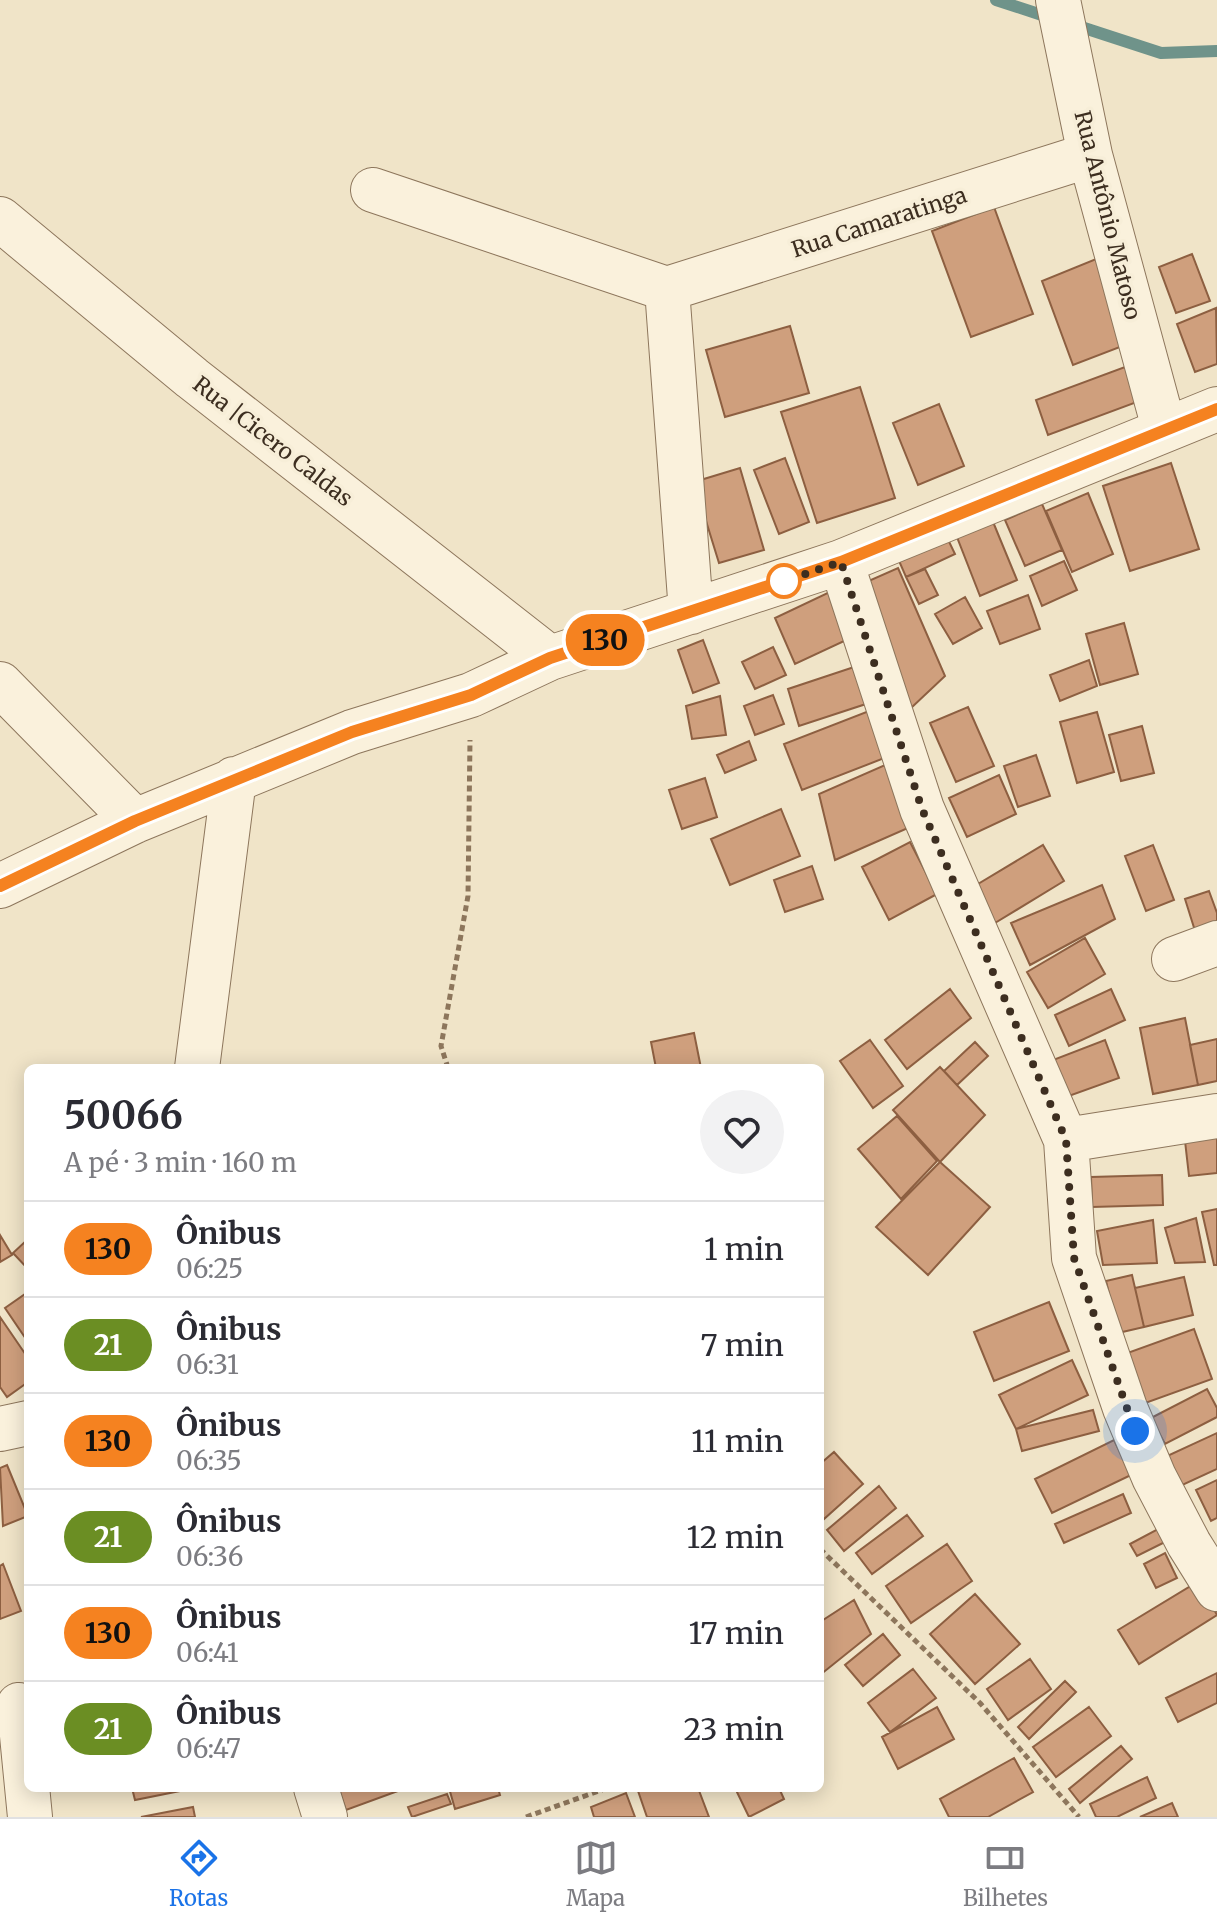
<!DOCTYPE html>
<html lang="pt">
<meta charset="utf-8">
<style>
body{margin:0;font-family:Merriweather,serif;background:#f2f2f3;color:#2b2b33;height:100vh;display:flex;flex-direction:column;font-size:30px;white-space:nowrap}
*{box-sizing:border-box;margin:0}
p{font-size:26px;color:#7c7c81}
.icon{flex:none;width:44px;height:44px;fill:none;stroke:currentColor;stroke-width:2;stroke-linecap:round;stroke-linejoin:round}
.map{position:relative;flex:1;overflow:hidden}
.panel{position:absolute;left:24px;top:1064px;width:800px;height:728px;display:flex;flex-direction:column;background:#fff;border-radius:12px;box-shadow:0 4px 20px #0003}
.panel>*{flex:none}
.badge{padding:0 16px;border-radius:26px;font-size:28px;line-height:52px}
.you{position:absolute;width:40px;height:40px;margin:-20px;border:6px solid #fff;border-radius:50%;background:#1a73e8;box-shadow:0 0 0 12px #1a73e833}
.map>.badge{position:absolute;translate:-50% -50%;box-shadow:0 0 0 4px #fff}
.round{display:grid;place-items:center;flex:none;width:84px;height:84px;border-radius:42px;background:#f2f2f3}
.head{display:flex;align-items:center;justify-content:space-between;height:136px;padding:0 40px}
h1{font-size:38px;font-weight:700;line-height:60px}
ul{padding:0;list-style:none}
li{display:flex;align-items:center;gap:24px;height:96px;padding:0 40px;border-top:2px solid #e1e1e2}
li div{flex:1}
li b{display:block;font-size:30px}
li em{font-style:normal}
li .badge{min-width:88px;font-weight:700;text-align:center}
.tabs{display:flex;justify-content:space-around;align-items:center;height:112px;border-top:2px solid #e1e1e2;background:#fff;font-size:22px;color:#7c7c81}
.tabs a{display:grid;justify-items:center;gap:4px}
.tabs .current{color:#1a73e8}
.map>svg:first-child{display:block}
</style>
<div class="map">
<svg width="1217" height="1817" viewBox="0 0 1217 1817">
<rect width="100%" height="100%" fill="#f0e4c8"/>
<g fill="none" stroke-linecap="round" stroke-linejoin="round">
<!-- stream -->
<path stroke="#6f938a" stroke-width="12" d="M996,0l58,19
M1072,24l89,29 56,-2"/>
</g>
<!-- building -->
<path fill="#cf9f7d" stroke="#8d5f41" stroke-width="2" d="M994,207l39,107 -62,23 -39,-106z
M1192,254l18,47 -34,12 -17,-46z
M1101,257l32,85 -60,23 -31,-84z
M1216,308l1,56 -22,8 -18,-48z
M790,326l19,67 -84,24 -19,-67z
M1133,364l12,35 -97,36 -12,-35z
M860,387l35,111 -78,25 -36,-111z
M939,404l25,62 -46,19 -25,-62z
M785,458l24,64 -30,12 -25,-64z
M1171,463l28,86 -69,22 -27,-85z
M740,468l24,82 -45,13 -25,-81z
M1088,493l25,61 -41,18 -26,-61z
M1042,504l20,46 -37,16 -20,-46z
M991,517l26,63 -37,16 -25,-64z
M941,525l14,29 -49,23 -13,-30z
M1064,561l13,29 -35,16 -12,-30z
M898,568l47,108 -35,33 -46,-126z
M925,569l13,26 -19,9 -13,-27z
M836,589l21,46 -62,29 -20,-46z
M1028,595l12,34 -40,15 -13,-33z
M965,597l17,31 -29,16 -18,-30z
M1124,623l14,51 -38,11 -14,-51z
M703,640l16,43 -26,10 -15,-43z
M773,647l13,28 -31,14 -13,-27z
M1089,660l8,26 -37,15 -10,-26z
M860,665l12,37 -73,24 -11,-37z
M773,695l11,29 -29,11 -11,-29z
M720,696l6,39 -34,4 -6,-33z
M968,707l26,59 -38,16 -26,-59z
M869,711l18,46 -85,33 -18,-46z
M1097,712l17,60 -37,11 -17,-61z
M1142,726l12,47 -33,8 -12,-46z
M749,741l7,19 -31,13 -8,-18z
M1036,755l14,41 -32,11 -14,-41z
M885,765l23,63 -73,32 -16,-66z
M999,775l17,39 -49,23 -18,-39z
M705,778l12,39 -35,12 -13,-39z
M781,809l19,47 -70,29 -19,-46z
M910,842l27,52 -48,26 -27,-53z
M1043,845l21,36 -69,42 -22,-36z
M1153,845l21,55 -28,11 -21,-55z
M812,866l11,33 -38,13 -11,-32z
M1102,885l13,34 -85,46 -19,-42z
M1209,891l8,22v14l-21,7 -11,-35z
M1085,938l20,36 -57,34 -21,-36z
M950,989l21,29 -64,51 -22,-29z
M1111,989l14,31 -56,26 -14,-31z
M1185,1018l13,67 -45,9 -13,-66z
M694,1033l7,35h-45l-5,-26z
M1217,1039v42l-19,4 -8,-40z
M870,1040l33,46 -30,22 -33,-47z
M1105,1040l14,38 -53,19 -13,-37z
M975,1042l13,14 -31,29 -13,-14z
M940,1067l45,48 -45,47 -47,-52z
M897,1116l40,45 -36,38 -43,-50z
M1217,1128v45l-28,3 -5,-44z
M940,1162l50,45 -62,68 -52,-48z
M1162,1175l1,30 -71,2 -1,-30z
M1217,1209v56h-3l-12,-53z
M1196,1218l9,44 -30,1 -10,-35z
M1153,1220l4,43 -54,2 -6,-34z
M0,1235l12,20 -12,7z
M28,1239v30l-15,-16z
M1132,1275l12,52 -26,6 -12,-52z
M1184,1277l9,38 -49,12 -9,-39z
M28,1292v50l-23,-34z
M1049,1302l20,49 -75,30 -20,-49z
M0,1317l28,41v24l-21,15 -7,-10z
M1194,1329l18,50 -75,27 -18,-50z
M1072,1360l16,35 -72,34 -17,-34z
M1207,1389l10,19v9l-52,27 -14,-26z
M1093,1410l6,21 -77,20 -6,-22z
M1217,1433v36l-39,18 -13,-30z
M1114,1440l17,35 -79,38 -17,-34z
M834,1452l29,32 -39,35 -4,-4v-51z
M7,1465l21,51 -25,10 -3,-58z
M1217,1480v38l-6,3 -15,-31z
M879,1486l17,22 -52,43 -17,-21z
M1123,1494l8,19 -67,30 -9,-19z
M907,1515l16,21 -51,38 -16,-21z
M1158,1529l7,13 -28,14 -7,-12z
M947,1544l25,37 -61,42 -25,-37z
M1165,1553l12,25 -21,10 -12,-24z
M3,1564l18,47 -21,8v-53z
M1199,1581l18,34 -78,49 -21,-34z
M975,1594l45,50 -45,40 -45,-50z
M854,1600l17,34 -51,41v-53z
M883,1634l17,21 -37,31 -18,-21z
M1030,1659l21,30 -43,31 -21,-31z
M913,1669l23,29 -46,34 -22,-29z
M1217,1673v30l-39,19 -12,-24z
M1065,1681l11,11 -47,47 -11,-12z
M937,1707l17,32 -56,30 -16,-32z
M1089,1707l22,29 -55,41 -23,-30z
M1121,1746l11,13 -52,44 -11,-14z
M1014,1758l19,34 -45,25h-39l-9,-18z
M1147,1777l9,21 -39,19h-21l-6,-13z
M132,1788h63l-60,12z
M338,1788h68l-60,22z
M449,1788h49l2,7 -45,14z
M637,1788h61l11,29h-62z
M735,1788h44l5,11 -35,18z
M626,1793l9,24h-41l-3,-10z
M447,1794l4,10 -39,13 -4,-10z
M1172,1803l6,14h-38z
M193,1807l2,10h-54z"/>
<g fill="none" stroke-linecap="round" stroke-linejoin="round">
<defs>
<path id="minor" d="M1058,0l32,155 74,273
M373,190l294,99
M0,219l192,159 358,280
M841,562l81,247 144,331 8,118 51,150 29,69 35,67 28,45
M691,612l-24,-323 423,-134
M0,684l135,137
M0,886l135,-65 217,-89 119,-37 79,-37 291,-96 376,-153
M1174,959l43,-16
M197,1068l37,-289
M1066,1140l151,-24
M0,1429l28,-6
M19,1705l11,112
M316,1788l9,29"/>
</defs>
<!-- minor casing -->
<use href="#minor" stroke="#8d765c" stroke-width="46"/>
<!-- path -->
<path stroke="#8d765c" stroke-width="5" stroke-dasharray="6 4" stroke-linecap="butt" d="M448,1068l-7,-22 27,-150 2,-156
M820,1549l160,154 99,114
M526,1817l81,-29"/>
<!-- minor -->
<use href="#minor" stroke="#faf1dc" stroke-width="44"/>
</g>
<g fill="none" stroke-linecap="round" stroke-linejoin="round">
<defs>
<path id="line" d="M0,886l135,-65 217,-89 119,-37 79,-37 291,-96 376,-153"/>
</defs>
<!-- line casing -->
<use href="#line" stroke="#fff" stroke-width="18"/>
<!-- line -->
<use href="#line" stroke="#f58220" stroke-width="12"/>
<!-- walk -->
<path stroke="#3d2e20" stroke-width="8" stroke-dasharray="0 14.4" d="M784,581l-3,1 60,-20 81,247 144,331 8,118 61,173"/>
</g>
<!-- markers -->
<circle fill="#fff" stroke="#f58220" stroke-width="4" cx="784" cy="581" r="16"/>
<g text-anchor="middle" stroke-width="7" stroke-linejoin="round" paint-order="stroke">
<!-- street labels -->
<g font-size="22" fill="#3d2e20" stroke="#f7eed8">
<text transform="translate(1108 215) rotate(76)" y="8">Rua Antônio Matoso</text>
<text transform="translate(879 222) rotate(-18)" y="8">Rua Camaratinga</text>
<text transform="translate(273 441) rotate(38)" y="8">Rua |Cicero Caldas</text>
</g>
</g>
</svg>
<div class="you" style="left:1135px;top:1431px"></div>
<b class="badge" style="left:605px;top:640px;background:#f58220;color:#111">130</b>
<section class="panel">
<div class="head"><div><h1>50066</h1><p>A pé · 3 min · 160 m</p></div><a class="round"><svg class="icon" aria-label="heart" viewBox="0 0 24 24"><path d="M12 20l-8-8c-3-5 5-10 8-4 3-6 11-1 8 4z"/></svg></a></div>
<ul>
<li><span class="badge" style="background:#f58220;color:#111">130</span><div><b>Ônibus</b><p>06:25</p></div><em>1 min</em></li>
<li><span class="badge" style="background:#6b8e23;color:#fff">21</span><div><b>Ônibus</b><p>06:31</p></div><em>7 min</em></li>
<li><span class="badge" style="background:#f58220;color:#111">130</span><div><b>Ônibus</b><p>06:35</p></div><em>11 min</em></li>
<li><span class="badge" style="background:#6b8e23;color:#fff">21</span><div><b>Ônibus</b><p>06:36</p></div><em>12 min</em></li>
<li><span class="badge" style="background:#f58220;color:#111">130</span><div><b>Ônibus</b><p>06:41</p></div><em>17 min</em></li>
<li><span class="badge" style="background:#6b8e23;color:#fff">21</span><div><b>Ônibus</b><p>06:47</p></div><em>23 min</em></li>
</ul>
</section>
</div>
<nav class="tabs">
<a class="current"><svg class="icon" aria-label="directions" viewBox="0 0 24 24"><path d="M12 3l9 9-9 9-9-9zM9 14v-3h6M13 9l2 2-2 2"/></svg>Rotas</a>
<a><svg class="icon" aria-label="map" viewBox="0 0 24 24"><path d="M3 6l6-2 6 2 6-2v14l-6 2-6-2-6 2zM9 4v14M15 6v14"/></svg>Mapa</a>
<a><svg class="icon" aria-label="tickets" viewBox="0 0 24 24"><path d="M3 7h18v10H3zM15 7v10"/></svg>Bilhetes</a>
</nav>
